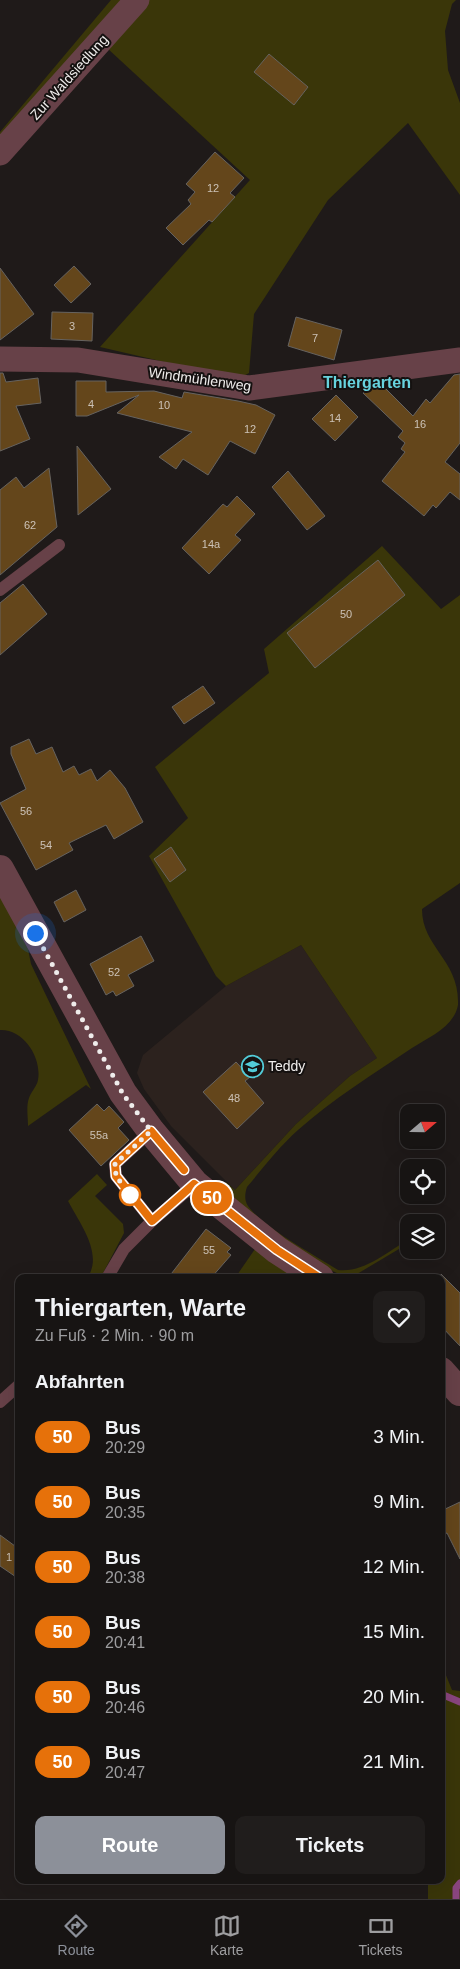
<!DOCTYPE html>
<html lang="de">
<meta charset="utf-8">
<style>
body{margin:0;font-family:Helvetica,sans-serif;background:#201d1c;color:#f1f3f6;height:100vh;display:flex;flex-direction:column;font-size:19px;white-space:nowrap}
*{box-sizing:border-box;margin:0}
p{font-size:16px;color:#9e9ea0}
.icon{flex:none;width:28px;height:28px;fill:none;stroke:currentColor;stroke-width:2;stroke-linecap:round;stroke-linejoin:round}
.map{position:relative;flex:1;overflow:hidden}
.side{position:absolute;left:15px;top:1274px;width:430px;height:610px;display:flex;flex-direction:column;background:#171413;border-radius:10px;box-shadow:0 5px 20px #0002,0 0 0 1px #363333}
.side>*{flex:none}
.badge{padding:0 10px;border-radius:16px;font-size:18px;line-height:32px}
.needle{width:32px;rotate:70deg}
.buttons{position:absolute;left:400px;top:1104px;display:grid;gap:10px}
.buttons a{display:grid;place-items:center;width:45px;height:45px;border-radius:10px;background:#171413;box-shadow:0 5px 20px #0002,0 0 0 1px #363333;font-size:25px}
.you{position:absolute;width:25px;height:25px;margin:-12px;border:4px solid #fff;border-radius:50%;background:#1a73e8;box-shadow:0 0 0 8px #1a73e833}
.map>.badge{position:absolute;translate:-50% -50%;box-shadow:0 0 0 2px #fff}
h2{padding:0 20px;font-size:19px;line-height:45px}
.round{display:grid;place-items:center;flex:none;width:52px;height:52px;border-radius:10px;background:#201d1c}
.summary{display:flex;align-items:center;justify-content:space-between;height:85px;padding:0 20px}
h1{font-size:24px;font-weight:700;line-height:38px}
.primary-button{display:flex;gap:10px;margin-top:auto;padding:10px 20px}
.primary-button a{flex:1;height:58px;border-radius:10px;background:#8c9099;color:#fff;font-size:20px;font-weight:700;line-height:58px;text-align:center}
.primary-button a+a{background:#201d1c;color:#f1f3f6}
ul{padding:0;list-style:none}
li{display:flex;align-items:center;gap:15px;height:65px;padding:0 20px}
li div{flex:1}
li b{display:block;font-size:19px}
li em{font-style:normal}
li .badge{min-width:55px;font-weight:700;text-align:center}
.dock{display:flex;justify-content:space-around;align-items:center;height:70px;border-top:1px solid #363333;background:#171413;font-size:14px;color:#9e9ea0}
.dock a{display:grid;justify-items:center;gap:2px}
.dock .selected{color:#8c9099}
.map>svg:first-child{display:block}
</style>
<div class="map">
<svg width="460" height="1899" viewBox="0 0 460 1899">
<rect width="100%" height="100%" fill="#1f1a19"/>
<!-- built -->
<path fill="#2c221e" d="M301,945l76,113 -27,18 -54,48 -61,66 -64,-64 -27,-37 -7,-16 6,-18 83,-69z"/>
<!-- green -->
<path fill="#3a3609" d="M111,0h12l-123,145v-13z
M147,0h309l-4,4 -7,27 3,39 12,33v92l-52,-72 -80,77 -74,114 -5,59 -11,6 -138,-32 150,-167 -143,-132z
M382,546l59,63 19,-14v288l-38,26c0,39 38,51 36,96 -4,22 -29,32 -46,43 -39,26 -79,51 -114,82 -19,17 -35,38 -51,57 -2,6 -3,13 1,19 16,22 65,48 90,64 26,3 49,-18 71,-31v4l-57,34c-26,0 -98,-61 -122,-79l-4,-9v-7l9,8 61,-66 54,-48 27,-18 -76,-113 -75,41 -10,-10 -67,-120 39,-38 -33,-51 114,-94 -5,-24z
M0,895l28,54 3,15 60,125 -5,-4 -58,41c0,-9 -2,-20 1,-28 2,-6 8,-12 9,-18 4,-22 -14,-51 -38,-50z
M97,1174l10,11 -12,11 28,28 1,9 -23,44h-13c15,-24 -8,-53 -20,-76z
M255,1249l46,29h-66z
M441,1663l11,27 8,1v208h-32v-19h13z"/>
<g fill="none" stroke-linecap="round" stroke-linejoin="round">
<!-- stream -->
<path stroke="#89457e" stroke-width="7" d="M441,1694l19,8
M456,1899v-11l4,-5"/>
</g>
<!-- building -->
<path fill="#64461b" stroke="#666360" d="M269,54l39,33 -14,18 -40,-33z
M215,152l29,26 -14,15 5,4 -23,25 -3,-2 -26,25 -17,-17 25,-24 -3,-4 7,-8 -9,-8z
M74,266l17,18 -20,19 -17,-18z
M0,268l34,46 -34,26z
M52,312l41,1 -1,28 -41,-2z
M296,317l46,13 -8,30 -46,-14z
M0,373h3l3,9 32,-4 3,25 -25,3 14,33 -30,12z
M460,374v69l-15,19 15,12v26l-10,-8 -14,16 -3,-3 -9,11 -42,-35 23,-29 -4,-3 4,-6 -7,-6 5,-6 -40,-38 7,-7 14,1 29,29 13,-17 4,4 24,-28z
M76,381h30v11l48,-1 28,7 2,-6 54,9 18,4 19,10 -20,39 -25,-13 -22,34 -25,-16 -7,10 -17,-12 33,-25 -75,-19 22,-18 -52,21h-11z
M336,395l22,22 -23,24 -23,-22z
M77,446l34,43 -33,26z
M49,468l8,59 -57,48v-85l16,-13 8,11z
M288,471l37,45 -18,14 -35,-43z
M237,496l18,18 -20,21 6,5 -32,34 -27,-26 41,-44 4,3z
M378,560l27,35 -90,73 -28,-35z
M23,584l24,30 -47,41v-52z
M203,686l12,17 -31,21 -12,-17z
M29,739l7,15 16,-7 11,25 11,-6 5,9 12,-6 6,12 13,-11 15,18 18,34 -29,17 -8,-14 -37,18 4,7 -37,20 -36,-67 26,-14 -15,-35v-7z
M171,847l15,23 -16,12 -16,-23z
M76,890l10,20 -22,12 -10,-20z
M141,936l13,25 -26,14 6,11 -18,10 -3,-5 -7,4 -16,-31z
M236,1062l14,15 -5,4 19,22 -27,26 -34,-37z
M97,1104l7,7 5,-5 15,16 -6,6 11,12 -28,26 -32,-36z
M206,1229l25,19 -4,4 4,3 -20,23h-43z
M441,1274l19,19v53l-19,-20z
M460,1502v57l-13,-26 -6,2v-24z
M0,1535l19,14v30l-19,-13z"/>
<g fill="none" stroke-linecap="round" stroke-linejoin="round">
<!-- service -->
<path stroke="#674148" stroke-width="12" d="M0,590l59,-45
M151,1131l-36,33 1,12 36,45 43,-37
M107,1278l17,-29 28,-28
M0,1402l19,-17"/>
<!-- minor -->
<path stroke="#674148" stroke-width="25" d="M0,153l137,-153
M0,359l78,1 171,28 211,-28"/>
<!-- tertiary -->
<path stroke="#674148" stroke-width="28" d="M0,869l123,224 28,38 44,53 82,66 43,28
M441,1371l19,21"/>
</g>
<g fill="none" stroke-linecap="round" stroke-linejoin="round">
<defs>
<path id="line" d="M184,1170l-33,-39 -36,33 1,12 36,45 42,-37 83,66 43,28"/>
</defs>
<!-- line casing -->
<use href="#line" stroke="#fff" stroke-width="11"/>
<!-- line -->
<use href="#line" stroke="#e6710a" stroke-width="8"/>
<!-- walk -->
<path stroke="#efeceb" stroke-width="5" stroke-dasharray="0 9" d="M35,933l88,161 28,37 -36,33 1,12 14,19"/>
</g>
<!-- icons -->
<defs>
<symbol id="school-ring" viewBox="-11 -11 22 22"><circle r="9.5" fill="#151110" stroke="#52cbd8" stroke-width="1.5"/><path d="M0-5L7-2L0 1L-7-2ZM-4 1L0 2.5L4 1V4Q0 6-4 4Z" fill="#52cbd8"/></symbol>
</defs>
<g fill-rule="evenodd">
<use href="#school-ring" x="240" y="1054" width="25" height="25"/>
</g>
<!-- markers -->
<circle fill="#fff" stroke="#e6710a" stroke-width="2.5" cx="130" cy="1195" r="10"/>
<g text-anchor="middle" stroke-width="4" stroke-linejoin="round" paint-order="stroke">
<!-- number labels -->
<g font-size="11" fill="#ccc2b7">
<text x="213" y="192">12</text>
<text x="72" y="330">3</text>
<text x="315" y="342">7</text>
<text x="91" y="408">4</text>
<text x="164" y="409">10</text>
<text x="335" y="422">14</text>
<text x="420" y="428">16</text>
<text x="250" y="433">12</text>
<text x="30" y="529">62</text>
<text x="211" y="548">14a</text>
<text x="346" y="618">50</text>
<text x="26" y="815">56</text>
<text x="46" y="849">54</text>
<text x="114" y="976">52</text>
<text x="234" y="1102">48</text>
<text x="99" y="1139">55a</text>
<text x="209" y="1254">55</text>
<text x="9" y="1561">1</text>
</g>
<!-- street labels -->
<g font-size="14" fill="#efeceb" stroke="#151110">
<text transform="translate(69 77) rotate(-48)" y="5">Zur Waldsiedlung</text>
<text transform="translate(200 379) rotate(8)" y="5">Windmühlenweg</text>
</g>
<!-- poi labels -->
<g font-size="14" fill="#efeceb" stroke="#151110" text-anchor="start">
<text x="268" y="1071">Teddy</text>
</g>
<!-- quarter labels -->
<g font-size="16" font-weight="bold" fill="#67d3de" stroke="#151110">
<text x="367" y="388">Thiergarten</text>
</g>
</g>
</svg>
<div class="buttons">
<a><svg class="needle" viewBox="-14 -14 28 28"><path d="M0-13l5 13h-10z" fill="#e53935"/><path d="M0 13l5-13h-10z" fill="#9e9ea0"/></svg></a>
<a><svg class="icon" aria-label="locate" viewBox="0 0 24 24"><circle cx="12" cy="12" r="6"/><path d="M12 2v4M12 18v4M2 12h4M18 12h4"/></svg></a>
<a><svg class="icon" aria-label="layers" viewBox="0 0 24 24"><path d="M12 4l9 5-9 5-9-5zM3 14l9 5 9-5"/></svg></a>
</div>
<div class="you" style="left:35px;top:933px"></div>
<b class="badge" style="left:212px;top:1198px;background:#e6710a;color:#fff">50</b>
<section class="side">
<div class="summary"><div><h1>Thiergarten, Warte</h1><p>Zu Fuß · 2 Min. · 90 m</p></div><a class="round"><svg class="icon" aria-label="heart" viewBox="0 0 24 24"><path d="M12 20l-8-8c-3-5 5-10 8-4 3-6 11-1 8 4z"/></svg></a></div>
<h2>Abfahrten</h2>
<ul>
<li><span class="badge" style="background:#e6710a;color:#fff">50</span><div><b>Bus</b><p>20:29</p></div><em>3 Min.</em></li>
<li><span class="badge" style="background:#e6710a;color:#fff">50</span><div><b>Bus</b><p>20:35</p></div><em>9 Min.</em></li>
<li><span class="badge" style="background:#e6710a;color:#fff">50</span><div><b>Bus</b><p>20:38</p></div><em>12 Min.</em></li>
<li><span class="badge" style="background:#e6710a;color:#fff">50</span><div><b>Bus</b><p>20:41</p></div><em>15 Min.</em></li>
<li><span class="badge" style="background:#e6710a;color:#fff">50</span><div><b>Bus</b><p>20:46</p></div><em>20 Min.</em></li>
<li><span class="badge" style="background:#e6710a;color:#fff">50</span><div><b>Bus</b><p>20:47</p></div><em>21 Min.</em></li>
</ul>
<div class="primary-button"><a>Route</a><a>Tickets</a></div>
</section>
</div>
<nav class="dock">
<a class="selected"><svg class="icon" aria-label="directions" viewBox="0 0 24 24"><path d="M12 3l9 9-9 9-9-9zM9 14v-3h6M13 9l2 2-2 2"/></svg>Route</a>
<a><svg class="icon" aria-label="map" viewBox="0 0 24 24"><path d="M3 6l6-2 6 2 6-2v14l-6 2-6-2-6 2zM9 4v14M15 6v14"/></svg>Karte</a>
<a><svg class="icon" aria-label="tickets" viewBox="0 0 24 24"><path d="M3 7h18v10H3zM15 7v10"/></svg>Tickets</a>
</nav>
